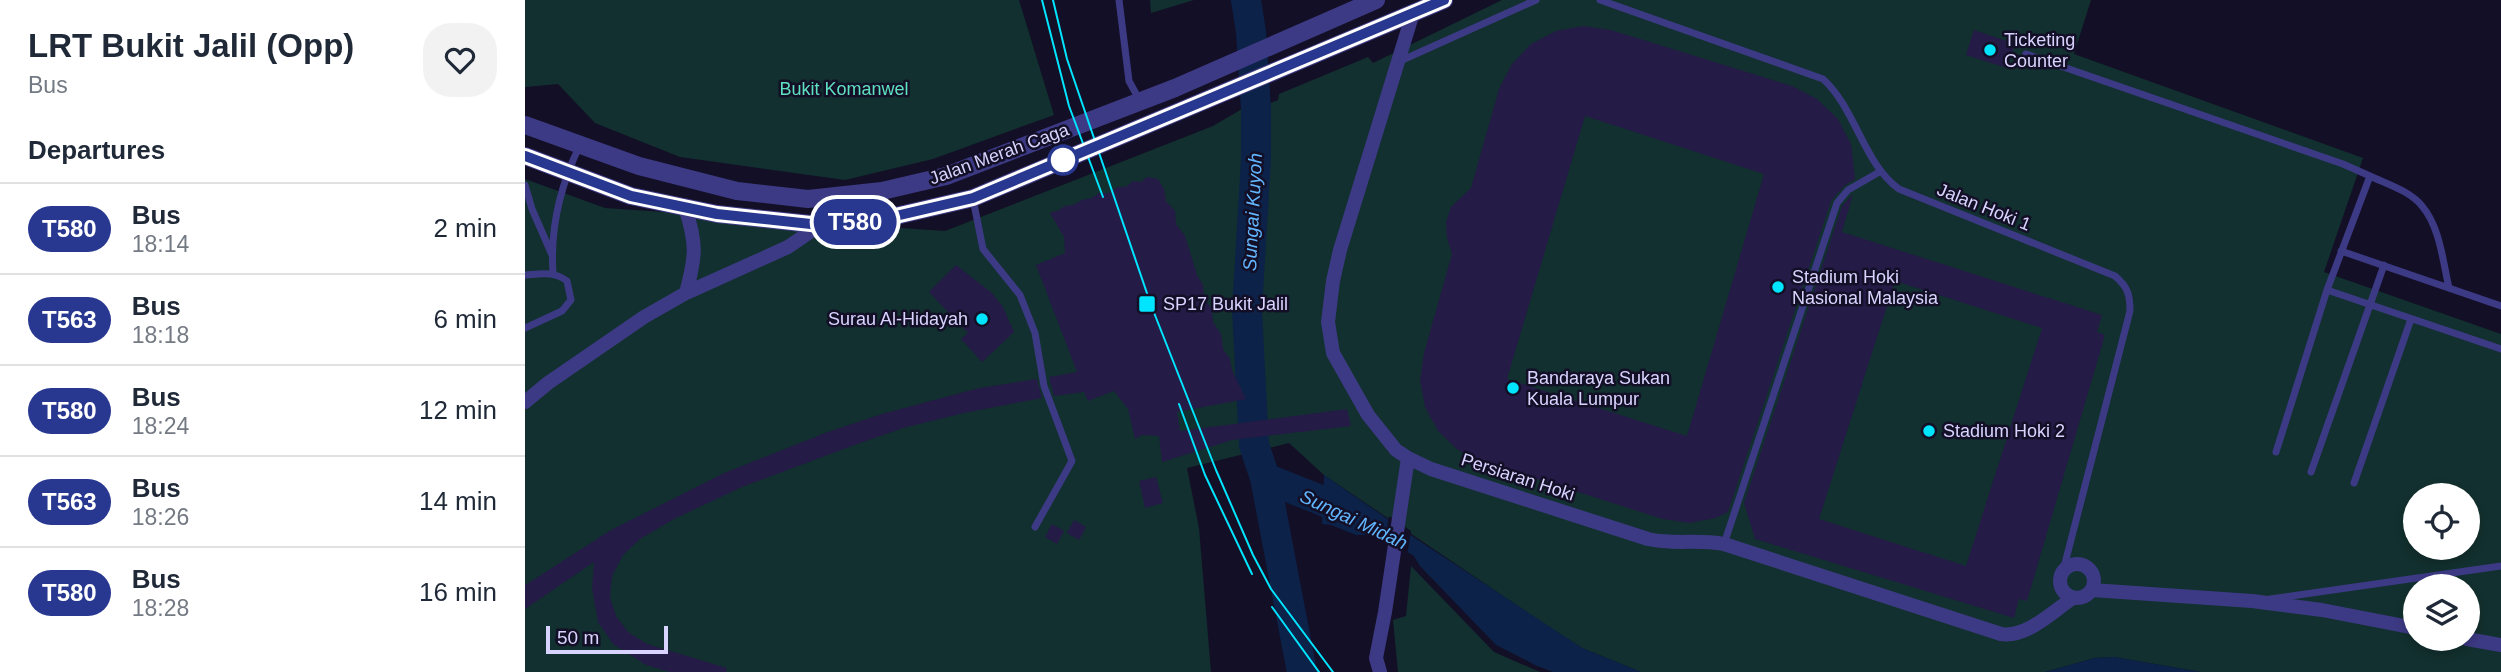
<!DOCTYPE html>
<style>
body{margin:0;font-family:Helvetica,sans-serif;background:#f2f2f3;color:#1f2937;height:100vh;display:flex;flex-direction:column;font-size:26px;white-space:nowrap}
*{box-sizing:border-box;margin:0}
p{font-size:23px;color:#747a83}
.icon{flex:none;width:38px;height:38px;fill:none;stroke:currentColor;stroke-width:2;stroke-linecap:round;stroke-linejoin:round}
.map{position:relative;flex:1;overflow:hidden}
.side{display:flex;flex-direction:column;background:#fff;width:525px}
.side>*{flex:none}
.badge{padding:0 14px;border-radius:23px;font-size:24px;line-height:46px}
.fabs{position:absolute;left:1878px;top:483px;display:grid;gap:14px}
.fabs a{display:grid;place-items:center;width:77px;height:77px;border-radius:50%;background:#fff;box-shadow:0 4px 10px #0003;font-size:35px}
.scale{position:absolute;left:21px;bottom:18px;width:122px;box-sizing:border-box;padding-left:7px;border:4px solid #d9d4ff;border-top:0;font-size:19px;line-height:24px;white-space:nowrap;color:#d9d4ff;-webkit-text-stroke:5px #130f26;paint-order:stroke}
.map>.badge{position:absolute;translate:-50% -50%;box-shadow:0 0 0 4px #fff}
h2{padding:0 28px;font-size:26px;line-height:63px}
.round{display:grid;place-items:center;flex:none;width:74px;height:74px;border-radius:28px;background:#f2f2f3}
.head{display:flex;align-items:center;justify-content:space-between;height:119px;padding:0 28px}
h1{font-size:33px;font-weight:700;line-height:52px}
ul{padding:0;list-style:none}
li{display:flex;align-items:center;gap:21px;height:91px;padding:0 28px;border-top:2px solid #e0e1e3}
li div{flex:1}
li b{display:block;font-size:26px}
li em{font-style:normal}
li .badge{min-width:77px;font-weight:700;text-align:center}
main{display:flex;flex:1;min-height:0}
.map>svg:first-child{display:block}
</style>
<main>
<section class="side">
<div class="head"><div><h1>LRT Bukit Jalil (Opp)</h1><p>Bus</p></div><a class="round"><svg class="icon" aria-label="heart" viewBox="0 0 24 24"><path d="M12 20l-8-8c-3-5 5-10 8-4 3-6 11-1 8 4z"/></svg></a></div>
<h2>Departures</h2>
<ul>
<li><span class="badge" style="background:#283890;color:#fff">T580</span><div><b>Bus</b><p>18:14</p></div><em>2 min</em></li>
<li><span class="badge" style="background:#283890;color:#fff">T563</span><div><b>Bus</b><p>18:18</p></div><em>6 min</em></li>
<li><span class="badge" style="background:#283890;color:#fff">T580</span><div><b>Bus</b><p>18:24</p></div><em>12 min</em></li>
<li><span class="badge" style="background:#283890;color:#fff">T563</span><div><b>Bus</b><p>18:26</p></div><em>14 min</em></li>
<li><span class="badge" style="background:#283890;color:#fff">T580</span><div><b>Bus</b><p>18:28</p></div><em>16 min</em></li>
</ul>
</section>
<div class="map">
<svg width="1976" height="672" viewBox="0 0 1976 672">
<rect width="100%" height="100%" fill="#130f26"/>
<!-- green -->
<path fill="#12302f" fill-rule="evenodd" d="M0,0h494l35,115 -121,44 -88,21 -165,-23 -85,-34 -37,-39 -33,3z
M625,0h44l-43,13z
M977,0h589l-17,54 289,104 -39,114 177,62v338h-300l-87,-15 -19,1 -50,14h-404l-59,-24 -39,-25 -219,-148 -35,-32 -102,25 12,60 12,144h-686v-493l80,29 340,23 268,-105 34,-20 -1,7 32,-13 1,-6 89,-37 5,6zM1890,495h52v53h-52zM1890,586h52v53h-52z
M886,566l83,86 46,20h-142l-5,-52 13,-4z"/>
<!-- water -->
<path fill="#0c2248" d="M799,475l91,63 167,110 59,24h-88l-16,-6 -41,-21 -76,-79 -7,-11 -41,-20h-16l-25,-10 -9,-1z
M1589,657l87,15h-156l50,-14z"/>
<!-- pier -->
<path fill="#130f26" d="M864,516l22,15 -4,25 -23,-11z"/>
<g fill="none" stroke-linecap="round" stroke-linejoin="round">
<!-- river -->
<path stroke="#0c2248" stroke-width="30" d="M721,0l5,32 5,77v50l-9,151 7,135 11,33 37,194
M740,478l58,23 37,19"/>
</g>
<!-- building -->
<path fill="#241b47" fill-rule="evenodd" d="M1058,26l28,4 181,56 25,13 21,20 13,25 4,35 -11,7 -13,15 -103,311 -12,6 -27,5 -26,-4 -180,-57 -25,-12 -20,-19 -13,-24 -5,-27 4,-27 28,-99 -5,-16 -1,-16 5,-15 20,-19 28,-99 13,-25 19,-20 25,-13zM1060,116l179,58 -77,262 -180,-57z
M1449,30l41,14 -8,24 -41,-13z
M622,177l11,2 6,10 2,12 9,10 1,13 9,12 12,39 6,10 1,14 8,10 1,13 8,12 2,15 7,10 2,11 14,29 -69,13 3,19 167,-22 4,17 -119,14 -70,22 -3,-26 -17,-1 -7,4 -7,-30 -14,-18 -26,10 -4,-9 -30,4 -5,-19 28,-5 -41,-107 29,-12 -1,-16 -14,-24 9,-3 6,-4 8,-1 9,-5 10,-2 7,-5h10l8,-6h9l7,-6 8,1z
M1328,194l-11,38 260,83 -5,17 8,3 -78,266 -8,-2 -5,19 -259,-79 -11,-36 98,-297zM1370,281l147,47 -76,238 -147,-47z
M431,265l36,28 11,14 11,25 -32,30 -21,-23 7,-6 -39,-41z
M512,379l5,19 -78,15 -61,15 -54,19 -107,40 -68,32 -34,20 -17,16 -11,21 -2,21 6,19 12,16 19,12 80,24 -1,4h-56l-24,-7 -33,-21 -15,-22 -6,-34 2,-26 -69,47v-24l5,-3 81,-52 113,-57 104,-41 54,-18 97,-26z
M631,477l7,26 -18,5 -6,-27z
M549,520l12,7 -7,13 -12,-7z
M527,524l12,7 -7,13 -12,-7z"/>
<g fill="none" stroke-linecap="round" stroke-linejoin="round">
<!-- service -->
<path stroke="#3d3a85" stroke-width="7" d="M594,0l10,81 11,20
M1075,0l223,79c33,30 40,84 76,110l216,87c13,11 15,19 15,35l-67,260
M1501,54l317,110 27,12 -43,114 -51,162
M873,62l138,-62
M1845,176c17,8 40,15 52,30 18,21 21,56 27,82
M0,185l7,24 20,46
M448,199l10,50 37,46 15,38 9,53 28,75 -37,66
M1816,251l160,55
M28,273c-3,-44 8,-89 27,-128
M0,275c16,-1 29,-4 42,6l4,19 -9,11 -37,17
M1802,290l174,59
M1786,472l73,-207
M1829,483l57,-164
M1199,544l113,-341 11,-13 33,-19
M1745,599l231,-33"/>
<!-- minor -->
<path stroke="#3d3a85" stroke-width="14" d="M888,13l-73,237 -7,31 -5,41 5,31 35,62 28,35 12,8 23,11 217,70c25,6 50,0 76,5l277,90c26,4 52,-23 72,-36
M160,207c12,37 11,49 1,86
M0,402l23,-19 96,-66 42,-24 102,-46 32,-22
M1535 581a17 17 0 1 1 34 0a17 17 0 1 1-34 0Z
M1567,590l160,11 70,9 93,18
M1942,639l34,6
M855,672l-4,-14 9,-46 23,-154"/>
<!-- tertiary -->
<path stroke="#3d3a85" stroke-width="18" d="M0,125l114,41 98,25 71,8 74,-8 64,-15 229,-88 201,-88
M0,156l106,40 86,18 103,11 67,-7 86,-20 471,-198"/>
<!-- tram -->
<path stroke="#00e5ff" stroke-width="2" d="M517,0l27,106 34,91
M528,0l14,59 84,246 65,165 37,85 18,34 62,83
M654,404l26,71 47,99
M747,607l47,65"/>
</g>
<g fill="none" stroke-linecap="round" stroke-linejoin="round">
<defs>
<path id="line" d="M0,156l106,40 86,18 103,11 67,-7 86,-20 471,-198"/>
</defs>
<!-- line casing -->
<use href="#line" stroke="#fff" stroke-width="16"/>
<!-- line -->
<use href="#line" stroke="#283890" stroke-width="10"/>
</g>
<!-- markers -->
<g fill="#00e5ff" stroke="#130f26" stroke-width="2.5">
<circle cx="1465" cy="50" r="7"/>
<circle cx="1253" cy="287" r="7"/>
<rect x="613" y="295" width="18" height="18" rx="3.5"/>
<circle cx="457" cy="319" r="7"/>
<circle cx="988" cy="388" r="7"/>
<circle cx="1404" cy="431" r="7"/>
</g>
<circle fill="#fff" stroke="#283890" stroke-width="3.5" cx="538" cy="160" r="14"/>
<g text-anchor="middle" stroke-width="5" stroke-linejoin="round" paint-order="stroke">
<!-- poi labels -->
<g font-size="18" fill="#d9d4ff" stroke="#130f26" text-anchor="start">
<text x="1479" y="46">Ticketing<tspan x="1479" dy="21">Counter</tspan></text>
<text x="1267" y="283">Stadium Hoki<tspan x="1267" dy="21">Nasional Malaysia</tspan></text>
<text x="638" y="310">SP17 Bukit Jalil</text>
<text x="443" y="325" text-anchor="end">Surau Al-Hidayah</text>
<text x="1002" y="384">Bandaraya Sukan<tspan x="1002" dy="21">Kuala Lumpur</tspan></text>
<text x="1418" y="437">Stadium Hoki 2</text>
</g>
<!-- park labels -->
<g font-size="18" fill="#5fe0c0" stroke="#130f26">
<text x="319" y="95">Bukit Komanwel</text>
</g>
<!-- street labels -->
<g font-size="18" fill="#d9d4ff" stroke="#130f26">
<text transform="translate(474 154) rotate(-20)" y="6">Jalan Merah Caga</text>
<text transform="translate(1459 207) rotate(22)" y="6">Jalan Hoki 1</text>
<text transform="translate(993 477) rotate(18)" y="6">Persiaran Hoki</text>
</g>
<!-- water labels -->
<g font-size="19" font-style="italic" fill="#62b6ff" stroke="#130f26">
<text transform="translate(727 212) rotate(-87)" y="7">Sungai Kuyoh</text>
<text transform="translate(829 519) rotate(25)" y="7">Sungai Midah</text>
</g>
</g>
</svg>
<div class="fabs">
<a><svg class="icon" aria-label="locate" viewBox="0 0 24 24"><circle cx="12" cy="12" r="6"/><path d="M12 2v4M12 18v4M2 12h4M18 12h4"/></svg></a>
<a><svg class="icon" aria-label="layers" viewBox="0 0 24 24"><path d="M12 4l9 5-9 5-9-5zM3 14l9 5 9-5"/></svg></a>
</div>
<div class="scale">50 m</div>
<b class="badge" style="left:330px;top:222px;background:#283890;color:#fff">T580</b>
</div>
</main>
